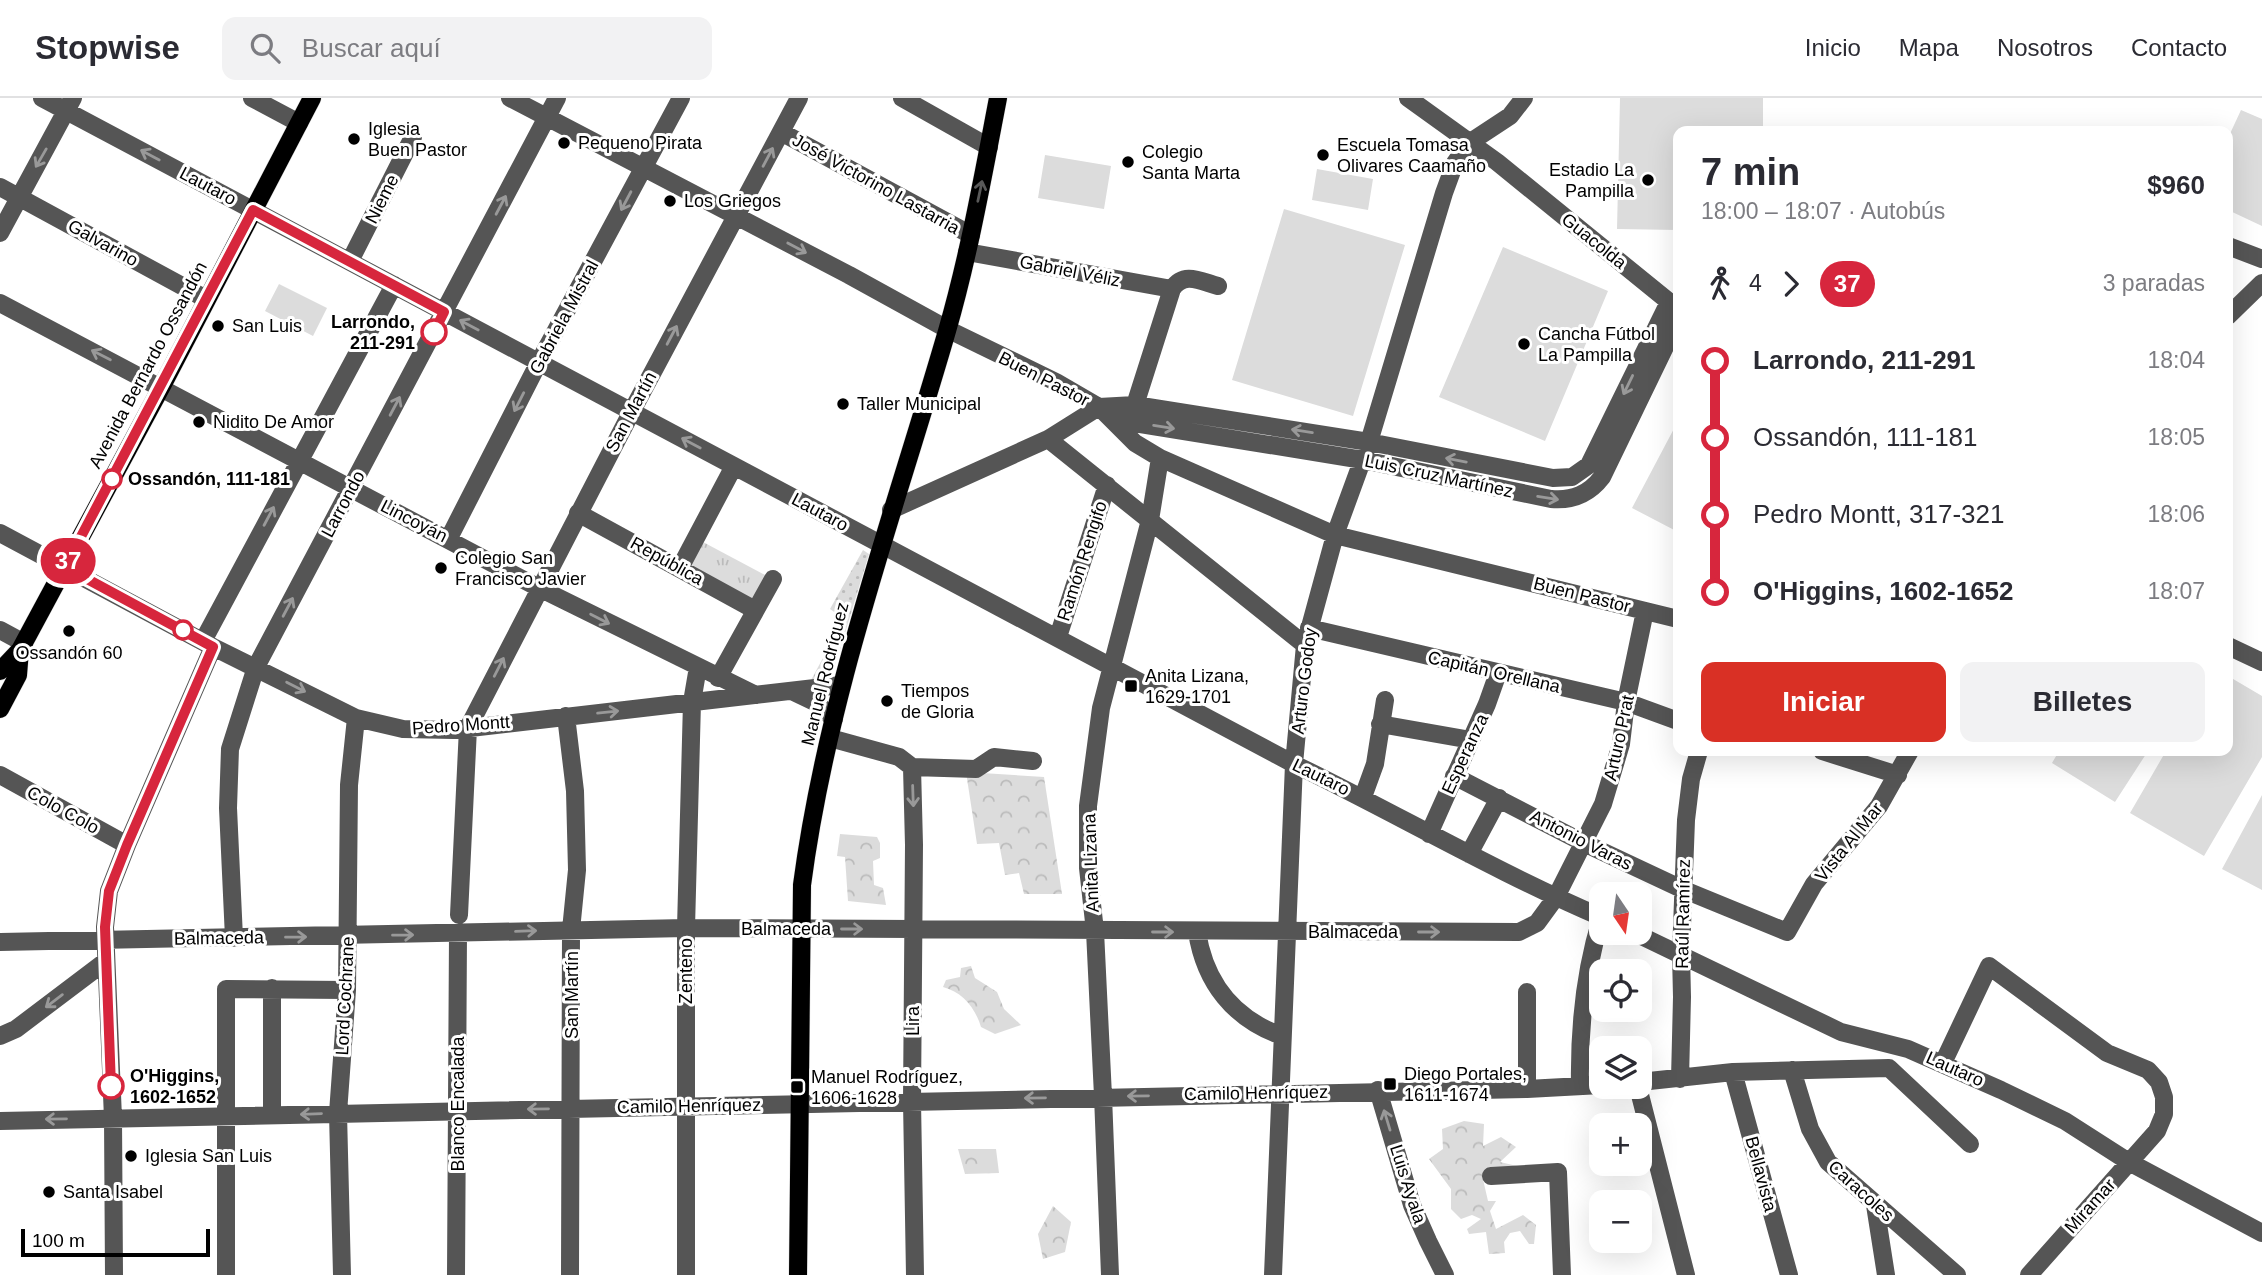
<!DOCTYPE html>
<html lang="es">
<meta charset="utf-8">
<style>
body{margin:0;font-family:Helvetica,sans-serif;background:#f2f2f3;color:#2b2b33;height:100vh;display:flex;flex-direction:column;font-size:26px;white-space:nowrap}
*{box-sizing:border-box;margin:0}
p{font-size:23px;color:#7c7c81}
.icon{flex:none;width:38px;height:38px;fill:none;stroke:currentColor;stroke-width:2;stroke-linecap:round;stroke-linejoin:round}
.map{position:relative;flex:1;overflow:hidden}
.drawer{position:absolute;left:1673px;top:28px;width:560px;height:630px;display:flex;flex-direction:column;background:#fff;border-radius:14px;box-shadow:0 7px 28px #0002}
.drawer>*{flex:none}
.badge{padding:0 14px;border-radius:23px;font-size:24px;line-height:46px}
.needle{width:46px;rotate:167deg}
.controls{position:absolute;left:1589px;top:784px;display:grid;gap:14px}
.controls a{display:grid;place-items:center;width:63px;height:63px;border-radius:14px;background:#fff;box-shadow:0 7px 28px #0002;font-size:35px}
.scale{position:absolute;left:21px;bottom:18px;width:189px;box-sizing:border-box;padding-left:7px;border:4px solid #000;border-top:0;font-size:19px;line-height:24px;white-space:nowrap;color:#000;-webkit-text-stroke:5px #fff;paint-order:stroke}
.map>.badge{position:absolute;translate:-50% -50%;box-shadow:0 0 0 4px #fff}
.legs{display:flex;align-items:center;gap:10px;height:77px;padding:0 28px;font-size:23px}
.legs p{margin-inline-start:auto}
.summary{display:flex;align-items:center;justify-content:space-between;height:119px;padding:0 28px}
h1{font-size:38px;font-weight:600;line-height:52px}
.button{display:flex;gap:14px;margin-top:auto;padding:14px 28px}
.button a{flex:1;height:80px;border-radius:14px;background:#d93025;color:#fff;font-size:28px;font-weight:600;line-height:80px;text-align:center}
.button a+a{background:#f2f2f3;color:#2b2b33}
ul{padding:0 28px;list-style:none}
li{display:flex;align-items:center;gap:24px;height:77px;font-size:26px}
li i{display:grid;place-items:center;width:10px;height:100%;margin:0 9px;background:currentColor}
li i::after{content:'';width:18px;height:18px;margin:-9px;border:5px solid;border-radius:50%;background:#fff}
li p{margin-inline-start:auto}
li:first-child i{background:linear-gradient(#0000 50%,currentColor 0)}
li:last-child i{background:linear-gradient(currentColor 50%,#0000 0)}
header{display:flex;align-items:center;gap:42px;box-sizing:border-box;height:98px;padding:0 35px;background:#fff;border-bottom:2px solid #e1e1e2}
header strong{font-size:33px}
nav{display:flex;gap:38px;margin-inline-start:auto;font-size:24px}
.search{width:490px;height:63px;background:#f2f2f3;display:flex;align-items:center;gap:18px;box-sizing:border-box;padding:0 24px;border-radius:14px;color:#7c7c81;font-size:26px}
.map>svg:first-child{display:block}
</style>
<header>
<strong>Stopwise</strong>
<div class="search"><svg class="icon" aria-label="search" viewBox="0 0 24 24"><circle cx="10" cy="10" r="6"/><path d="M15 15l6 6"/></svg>Buscar aquí</div>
<nav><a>Inicio</a><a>Mapa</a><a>Nosotros</a><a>Contacto</a></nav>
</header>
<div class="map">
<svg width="2262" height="1177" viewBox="0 0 2262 1177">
<defs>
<pattern id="grass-dots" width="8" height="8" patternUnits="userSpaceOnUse" patternTransform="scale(1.75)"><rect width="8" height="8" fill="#dcdcdc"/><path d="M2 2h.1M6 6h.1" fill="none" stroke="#bbb" stroke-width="1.8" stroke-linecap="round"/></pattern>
<pattern id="forest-crowns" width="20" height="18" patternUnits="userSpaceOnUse" patternTransform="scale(1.75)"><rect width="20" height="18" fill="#dcdcdc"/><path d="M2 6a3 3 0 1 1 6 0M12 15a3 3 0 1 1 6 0" fill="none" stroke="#bbb"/></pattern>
<pattern id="park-tufts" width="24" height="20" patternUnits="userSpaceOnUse" patternTransform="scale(1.75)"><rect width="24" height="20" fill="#dcdcdc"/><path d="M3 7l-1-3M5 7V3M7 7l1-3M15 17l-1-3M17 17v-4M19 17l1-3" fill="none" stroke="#bbb"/></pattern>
</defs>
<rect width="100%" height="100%" fill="#fff"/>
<!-- grass -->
<path fill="url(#grass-dots)" d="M863,452l6,4 -37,122 -22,6 34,-63 -14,-10z"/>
<!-- forest -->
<path fill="url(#forest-crowns)" d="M966,674l78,5 18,117h-38l-5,-21 -14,2 -6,-32 -22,1z
M840,736l37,3 3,6v15l-7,3 1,24 9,3 3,17 -38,-4 -3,-44 -8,-1z
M971,868l4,12 22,14 7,17 17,16 -26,9 -14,-7c-6,-20 -19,-35 -38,-40l3,-7 14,-3 1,-9z
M1464,1023l20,3 -1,22 18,-9 15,10 -16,15 17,4 -35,9 6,26h8l-6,10 6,18 27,-14 13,10 -2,19h-5l-9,-13 -10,2 -6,9 1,11 -16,1 -3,-22 -17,2 -2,-5 14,-10 -9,-4 -11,4 -10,-10v-20l-22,-30 14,-10 -1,-20z
M958,1051h38l3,24 -34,1z
M1053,1108l18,16 -6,30 -22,7 -5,-25z"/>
<!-- park -->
<path fill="url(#park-tufts)" d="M703,444l64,34 -14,25 -63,-35z"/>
<!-- pitch -->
<path fill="#dcdcdc" d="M1620,0h143v33h-85v99l-61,-1z
M2241,12l21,9v107l-34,-16v-72z
M1045,57l66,11 -7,43 -66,-11z
M1317,71l56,10 -5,31 -56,-10z
M1284,111l121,36 -52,171 -121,-36z
M1503,149l105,44 -63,150 -106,-44z
M279,186l48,24 -14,28 -48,-25z
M1678,323v111l-46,-24z
M2228,578l34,20v61l-58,99 -74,-43 36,-62h62z
M2059,653h89l-33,51 -63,-39z
M2262,697v95l-40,-21z"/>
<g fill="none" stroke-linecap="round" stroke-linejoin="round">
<defs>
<path id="major" d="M0,573l20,-21 142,-264 150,-288
M0,611l18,-34 2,-25
M798,1177l4,-390c25,-190 92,-371 145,-554 22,-76 36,-155 51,-233"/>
</defs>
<!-- major casing -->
<use href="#major" stroke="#dbdbdb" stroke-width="19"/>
<!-- minor -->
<path stroke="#555" stroke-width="18" d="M42,0l1252,666c103,50 202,108 307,153
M252,0l47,25
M510,0l339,177 98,54 109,53 43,25 36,36 25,15 175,77 343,84
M902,0l87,49
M1408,0l89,64 181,147
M781,34l190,103
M0,89l206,112
M0,135l73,-135
M2228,148l34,13
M967,154l205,37
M350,163l63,-124
M0,205l539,285 217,107
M2228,218l34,-33
M1135,307l37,-116c12,-18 28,-8 46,-3
M1109,314l19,10 235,38 188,39c22,2 38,-5 51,-22l76,-157
M1048,341l257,206
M891,412l157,-71 51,-32 36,-2 234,37 184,36 19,-1 17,-12 80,-163
M578,415l177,97
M0,435l213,114 143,71 47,11 50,1 388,-45
M449,440l90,-176 142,-264
M680,470l54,-102
M1309,530l317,74 52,19
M0,532l24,13
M1058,539l49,-152
M203,543l191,-356
M2228,548l34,16
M718,580l55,-99
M794,594l21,10 19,17
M566,618l9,75 2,79 -6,60 -1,345
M1380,626l91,16
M830,640l69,19 13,10 2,78 -2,256 3,174
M1822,653l76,24
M912,669l64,2 18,-12 39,4
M0,677l127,70
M1454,678l130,67 98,46 105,43 27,-48 65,-78 31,-55
M1363,699l12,-33 10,-64
M1429,736l58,-130 11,-31
M1469,756l30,-56
M459,817l9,-187 164,-317 167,-313
M1197,834c8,51 37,87 85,104
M1635,835l206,99 67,17 93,41 64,31 64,41 133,71
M234,840l-6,-130 2,-59 26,-82 301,-569
M0,844l686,-14 833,4 18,-9 19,-26 47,-93 18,-60 5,-42 19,-91
M272,890v127
M1527,894v97
M0,938l16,-7 90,-68
M1943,965l46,-97 118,87 41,17 11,12 5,15v17l-7,17 -128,144
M1792,972l18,59 18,33 129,113
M1733,974l56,203
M1680,981l2,-82 -1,-43 5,-134 5,-41 8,-28
M1640,984l93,-10 156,-4 81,76
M1580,988c-1,-57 4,-112 21,-167
M1638,989l48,188
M1378,992l34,115 16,36 17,34
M0,1023l1527,-32 74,-4
M1491,1078l67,-4 4,103
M1875,1107l11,70
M114,1177l-1,-157 -8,-191 4,-36 18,-46 86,-198
M226,1177v-286l121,1
M342,1177l-4,-162 9,-123 2,-205 7,-67
M456,1177l2,-342
M686,1177v-347l6,-226 6,-35
M1110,1177l-7,-179 -8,-165 -7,-63v-62l13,-98 49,-188 10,-62
M1273,1177l21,-511 11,-119 30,-110 34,-93 75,-249 11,-30 14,-20 41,-27 14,-18"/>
<!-- major -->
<use href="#major" stroke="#000" stroke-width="18"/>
</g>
<!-- one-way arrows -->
<defs><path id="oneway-shaft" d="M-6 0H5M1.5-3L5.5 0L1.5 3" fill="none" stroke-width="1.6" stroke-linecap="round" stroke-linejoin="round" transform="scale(1.75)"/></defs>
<g stroke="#999">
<use href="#oneway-shaft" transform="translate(150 57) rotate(-152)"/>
<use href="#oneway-shaft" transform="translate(768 59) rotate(-62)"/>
<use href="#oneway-shaft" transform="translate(41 60) rotate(120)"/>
<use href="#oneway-shaft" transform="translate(626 103) rotate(118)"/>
<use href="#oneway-shaft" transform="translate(501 107) rotate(-62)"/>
<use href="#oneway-shaft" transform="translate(797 150) rotate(28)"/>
<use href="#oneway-shaft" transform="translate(469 227) rotate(-152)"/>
<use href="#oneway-shaft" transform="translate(672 237) rotate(-62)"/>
<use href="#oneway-shaft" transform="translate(101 257) rotate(-153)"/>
<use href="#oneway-shaft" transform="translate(1628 287) rotate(116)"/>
<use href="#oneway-shaft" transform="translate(519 304) rotate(117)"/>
<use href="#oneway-shaft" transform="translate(395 308) rotate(-62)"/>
<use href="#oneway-shaft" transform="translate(1164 329) rotate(9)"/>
<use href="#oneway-shaft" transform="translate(1302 333) rotate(-171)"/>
<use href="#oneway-shaft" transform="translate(691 345) rotate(-152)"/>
<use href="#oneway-shaft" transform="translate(1456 362) rotate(-169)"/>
<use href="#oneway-shaft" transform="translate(1548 400) rotate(9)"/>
<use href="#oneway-shaft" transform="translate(269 418) rotate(-62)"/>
<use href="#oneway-shaft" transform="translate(288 509) rotate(-62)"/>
<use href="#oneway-shaft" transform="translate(600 521) rotate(27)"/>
<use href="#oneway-shaft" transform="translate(499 569) rotate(-63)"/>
<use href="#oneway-shaft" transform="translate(296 589) rotate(27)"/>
<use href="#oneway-shaft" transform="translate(608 614) rotate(-6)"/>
<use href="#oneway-shaft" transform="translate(913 698) rotate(88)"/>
<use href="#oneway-shaft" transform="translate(852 831)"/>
<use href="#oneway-shaft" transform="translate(526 833) rotate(-2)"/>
<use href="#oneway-shaft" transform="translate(1163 834)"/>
<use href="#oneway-shaft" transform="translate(1429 834)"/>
<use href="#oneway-shaft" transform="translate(403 837) rotate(-1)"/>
<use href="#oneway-shaft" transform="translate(296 839) rotate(-1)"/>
<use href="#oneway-shaft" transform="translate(54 903) rotate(143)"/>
<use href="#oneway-shaft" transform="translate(1138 998) rotate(179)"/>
<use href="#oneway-shaft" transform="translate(1035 1000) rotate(179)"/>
<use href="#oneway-shaft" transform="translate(538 1011) rotate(179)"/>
<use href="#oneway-shaft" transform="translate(311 1016) rotate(178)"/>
<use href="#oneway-shaft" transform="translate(56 1021) rotate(179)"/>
<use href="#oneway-shaft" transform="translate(1387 1022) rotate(-107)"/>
</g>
<use stroke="#595959" href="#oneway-shaft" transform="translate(980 93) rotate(-78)"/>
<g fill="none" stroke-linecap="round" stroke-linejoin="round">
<defs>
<path id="line-1" d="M111,988l-6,-159 4,-36 18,-46 86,-198 -148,-80 188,-357 191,102 -10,20"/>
</defs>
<!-- line-1 casing -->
<use href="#line-1" stroke="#fff" stroke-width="16"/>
<!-- line-1 -->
<use href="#line-1" stroke="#d7263d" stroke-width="10"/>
</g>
<!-- markers -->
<g fill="#000" stroke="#fff" stroke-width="2.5">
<circle cx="354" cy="41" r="7"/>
<circle cx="564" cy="45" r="7"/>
<circle cx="1323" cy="57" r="7"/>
<circle cx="1128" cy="64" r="7"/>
<circle cx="1648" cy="82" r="7"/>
<circle cx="670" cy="103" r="7"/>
<circle cx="218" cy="228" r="7"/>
<circle cx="1524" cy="246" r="7"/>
<circle cx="843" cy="306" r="7"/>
<circle cx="199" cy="324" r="7"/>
<circle cx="441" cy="470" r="7"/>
<circle cx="69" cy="533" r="7"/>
<rect x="1124" y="581" width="14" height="14" rx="3.5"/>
<circle cx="887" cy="603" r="7"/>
<rect x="1383" y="979" width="14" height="14" rx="3.5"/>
<rect x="790" y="982" width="14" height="14" rx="3.5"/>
<circle cx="131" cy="1058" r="7"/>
<circle cx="49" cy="1094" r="7"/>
</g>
<g fill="#fff" stroke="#d7263d" stroke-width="3.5">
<circle cx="434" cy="234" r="12"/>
<circle cx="112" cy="381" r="9"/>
<circle cx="183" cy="532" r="9"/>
<circle cx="111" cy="988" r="12"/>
</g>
<g text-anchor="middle" stroke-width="6" stroke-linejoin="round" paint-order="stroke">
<!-- poi labels -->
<g font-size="18" fill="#000" stroke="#fff" text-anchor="start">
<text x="368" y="37">Iglesia<tspan x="368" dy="21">Buen Pastor</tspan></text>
<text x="578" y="51">Pequeno Pirata</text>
<text x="1337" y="53">Escuela Tomasa<tspan x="1337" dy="21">Olivares Caamaño</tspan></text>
<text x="1142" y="60">Colegio<tspan x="1142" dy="21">Santa Marta</tspan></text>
<text x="1634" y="78" text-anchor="end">Estadio La<tspan x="1634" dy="21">Pampilla</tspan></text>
<text x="684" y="109">Los Griegos</text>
<text x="232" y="234">San Luis</text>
<text x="1538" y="242">Cancha Fútbol<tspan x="1538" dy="21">La Pampilla</tspan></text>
<text x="857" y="312">Taller Municipal</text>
<text x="213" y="330">Nidito De Amor</text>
<text x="455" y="466">Colegio San<tspan x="455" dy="21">Francisco Javier</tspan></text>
<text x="69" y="561" text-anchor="middle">Ossandón 60</text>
<text x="1145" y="584">Anita Lizana,<tspan x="1145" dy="21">1629-1701</tspan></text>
<text x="901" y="599">Tiempos<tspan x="901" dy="21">de Gloria</tspan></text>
<text x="1404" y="982">Diego Portales,<tspan x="1404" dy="21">1611-1674</tspan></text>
<text x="811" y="985">Manuel Rodríguez,<tspan x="811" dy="21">1606-1628</tspan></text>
<text x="145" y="1064">Iglesia San Luis</text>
<text x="63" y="1100">Santa Isabel</text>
</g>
<!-- street labels -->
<g font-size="18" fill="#000" stroke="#fff">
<text transform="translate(876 86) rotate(29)" y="6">José Victorino Lastarria</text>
<text transform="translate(208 88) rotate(28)" y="6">Lautaro</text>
<text transform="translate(382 101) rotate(-63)" y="6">Nieme</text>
<text transform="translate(1594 143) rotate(39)" y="6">Guacolda</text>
<text transform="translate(103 145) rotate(29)" y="6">Galvarino</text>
<text transform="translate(1070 173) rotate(11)" y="6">Gabriel Véliz</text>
<text transform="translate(564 219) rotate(-62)" y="6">Gabriela Mistral</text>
<text transform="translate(148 267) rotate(-62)" y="6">Avenida Bernardo Ossandón</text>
<text transform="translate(1044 281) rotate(27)" y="6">Buen Pastor</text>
<text transform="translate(631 314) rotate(-62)" y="6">San Martín</text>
<text transform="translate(1439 378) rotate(12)" y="6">Luis Cruz Martínez</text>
<text transform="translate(343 406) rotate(-62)" y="6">Larrondo</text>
<text transform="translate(820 414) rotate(28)" y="6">Lautaro</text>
<text transform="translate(414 423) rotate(27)" y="6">Lincoyán</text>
<text transform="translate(667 463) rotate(29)" y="6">República</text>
<text transform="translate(1082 463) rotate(-72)" y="6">Ramón Rengifo</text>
<text transform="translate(1582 497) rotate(14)" y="6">Buen Pastor</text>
<text transform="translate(1494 574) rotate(13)" y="6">Capitán Orellana</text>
<text transform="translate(825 576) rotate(-76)" y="6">Manuel Rodríguez</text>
<text transform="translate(1304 583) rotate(-83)" y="6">Arturo Godoy</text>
<text transform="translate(461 627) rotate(-4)" y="6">Pedro Montt</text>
<text transform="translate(1619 640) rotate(-78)" y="6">Arturo Prat</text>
<text transform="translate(1465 656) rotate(-65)" y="6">Esperanza</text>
<text transform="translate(1321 679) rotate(26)" y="6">Lautaro</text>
<text transform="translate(63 712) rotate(29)" y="6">Colo Colo</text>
<text transform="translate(1581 742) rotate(27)" y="6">Antonio Varas</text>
<text transform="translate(1849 744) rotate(-51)" y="6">Vista Al Mar</text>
<text transform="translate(1091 765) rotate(-92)" y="6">Anita Lizana</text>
<text transform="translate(1683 816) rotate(-89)" y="6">Raúl Ramírez</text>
<text x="786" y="837">Balmaceda</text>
<text x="1353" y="840">Balmaceda</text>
<text transform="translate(219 840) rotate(-1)" y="6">Balmaceda</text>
<text transform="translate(686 873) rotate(-90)" y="6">Zenteno</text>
<text transform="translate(572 897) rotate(-90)" y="6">San Martín</text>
<text transform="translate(345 898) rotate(-87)" y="6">Lord Cochrane</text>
<text transform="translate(913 923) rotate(-90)" y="6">Lira</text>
<text transform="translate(1955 971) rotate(24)" y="6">Lautaro</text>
<text transform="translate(1256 995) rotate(-1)" y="6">Camilo Henríquez</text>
<text transform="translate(458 1006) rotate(-90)" y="6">Blanco Encalada</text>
<text transform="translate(689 1008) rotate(-1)" y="6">Camilo Henríquez</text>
<text transform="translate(1761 1076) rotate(75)" y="6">Bellavista</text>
<text transform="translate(1408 1086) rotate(72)" y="6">Luis Ayala</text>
<text transform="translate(1861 1093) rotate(42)" y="6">Caracoles</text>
<text transform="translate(2090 1108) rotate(-48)" y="6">Miramar</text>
</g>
<!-- stop labels -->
<g font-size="18" font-weight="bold" fill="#000" stroke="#fff" text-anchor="start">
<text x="415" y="230" text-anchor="end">Larrondo,<tspan x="415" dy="21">211-291</tspan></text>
<text x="128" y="387">Ossandón, 111-181</text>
<text x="130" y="984">O'Higgins,<tspan x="130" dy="21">1602-1652</tspan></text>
</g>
</g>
</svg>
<div class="controls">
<a><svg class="needle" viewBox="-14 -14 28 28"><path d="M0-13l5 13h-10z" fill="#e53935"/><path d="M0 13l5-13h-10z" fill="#7c7c81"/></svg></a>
<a><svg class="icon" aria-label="locate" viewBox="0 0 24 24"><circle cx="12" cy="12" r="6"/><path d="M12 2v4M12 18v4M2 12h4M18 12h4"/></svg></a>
<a><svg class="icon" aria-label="layers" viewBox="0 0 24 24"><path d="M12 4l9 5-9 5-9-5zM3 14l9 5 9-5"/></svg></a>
<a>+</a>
<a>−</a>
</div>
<div class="scale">100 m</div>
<b class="badge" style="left:68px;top:463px;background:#d7263d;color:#fff">37</b>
<section class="drawer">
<div class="summary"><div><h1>7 min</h1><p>18:00 – 18:07 · Autobús</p></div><b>$960</b></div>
<div class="legs"><svg class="icon" aria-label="walk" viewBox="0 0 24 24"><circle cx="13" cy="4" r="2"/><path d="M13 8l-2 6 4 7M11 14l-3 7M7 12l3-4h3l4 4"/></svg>4<svg class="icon" aria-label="forward" viewBox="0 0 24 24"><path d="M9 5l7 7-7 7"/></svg><b class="badge" style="background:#d7263d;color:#fff">37</b><p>3 paradas</p></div>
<ul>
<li><i style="color:#d7263d"></i><b>Larrondo, 211-291</b><p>18:04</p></li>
<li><i style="color:#d7263d"></i><span>Ossandón, 111-181</span><p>18:05</p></li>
<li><i style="color:#d7263d"></i><span>Pedro Montt, 317-321</span><p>18:06</p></li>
<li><i style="color:#d7263d"></i><b>O'Higgins, 1602-1652</b><p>18:07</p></li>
</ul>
<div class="button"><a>Iniciar</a><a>Billetes</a></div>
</section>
</div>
